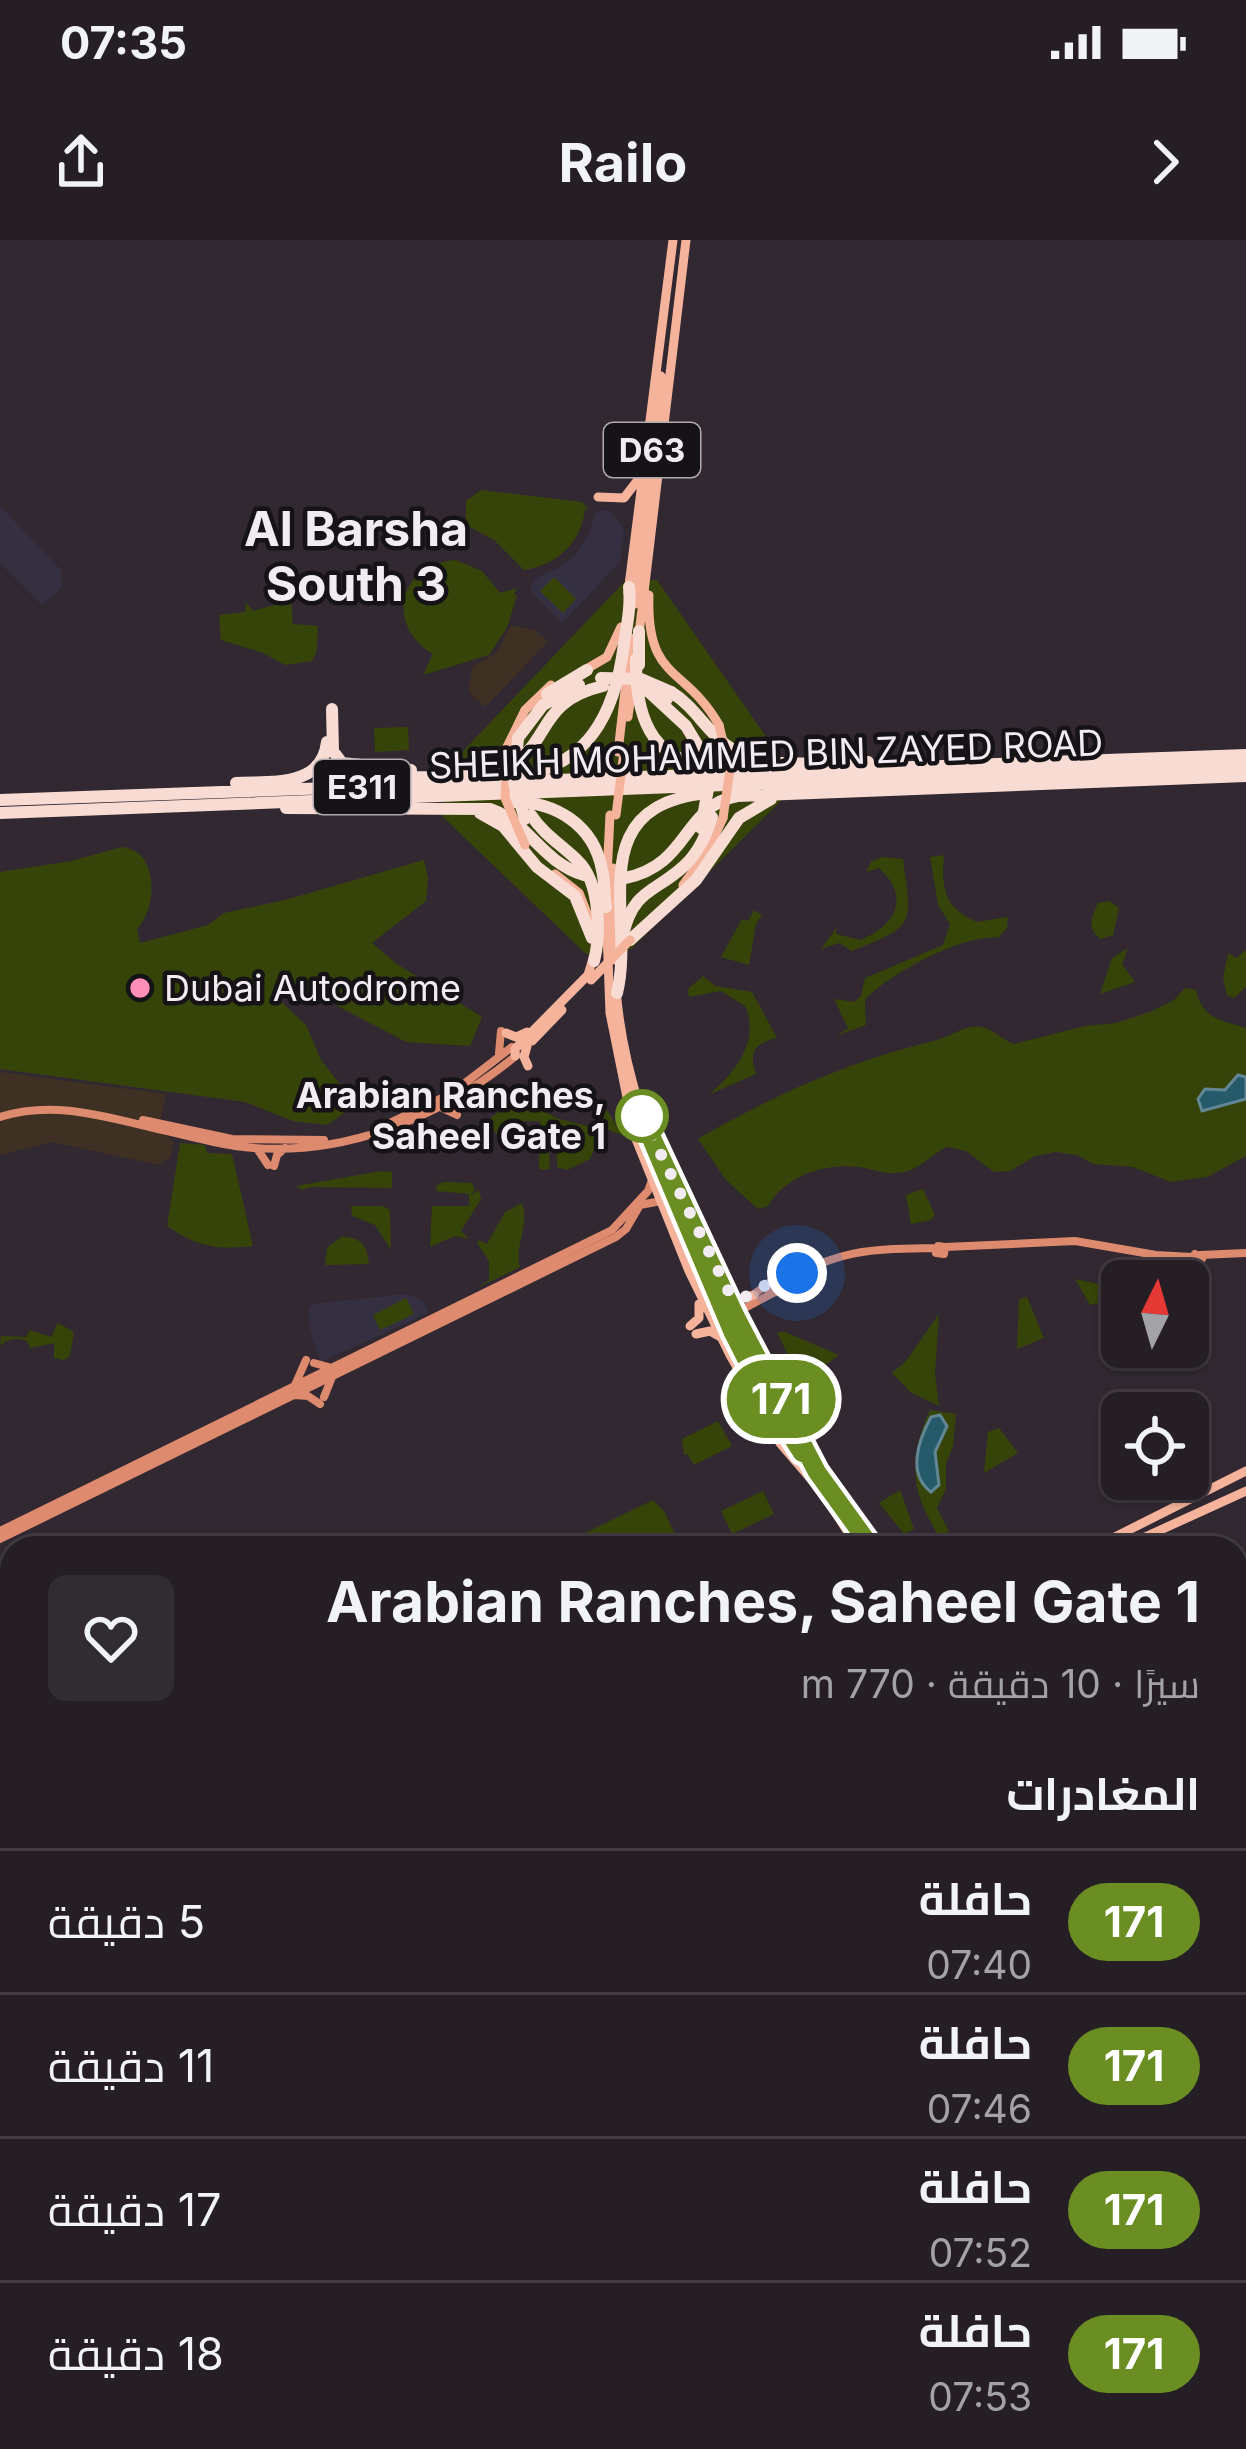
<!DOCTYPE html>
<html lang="ar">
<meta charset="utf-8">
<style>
body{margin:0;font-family:Inter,Cairo,sans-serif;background:#312b32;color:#f1f3f6;direction:rtl;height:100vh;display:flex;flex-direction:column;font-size:45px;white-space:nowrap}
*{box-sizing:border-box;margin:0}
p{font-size:39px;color:#a3a2a7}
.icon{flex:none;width:66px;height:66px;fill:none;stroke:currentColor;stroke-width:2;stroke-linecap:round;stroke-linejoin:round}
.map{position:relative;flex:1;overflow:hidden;direction:ltr}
.side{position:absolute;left:0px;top:1296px;width:1248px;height:915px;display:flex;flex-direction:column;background:#251e25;border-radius:36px 36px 0 0;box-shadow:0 3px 9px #0004,0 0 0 3px #423c42;direction:rtl}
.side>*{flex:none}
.badge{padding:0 24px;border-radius:39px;font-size:42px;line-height:78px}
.needle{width:78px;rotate:5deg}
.controls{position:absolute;left:1101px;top:1020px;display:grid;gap:24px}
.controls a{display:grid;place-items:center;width:108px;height:108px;border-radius:18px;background:#251e25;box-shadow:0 3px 9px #0004,0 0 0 3px #423c42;font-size:60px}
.you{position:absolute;width:60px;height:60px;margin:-30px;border:9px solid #fff;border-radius:50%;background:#1a73e8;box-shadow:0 0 0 18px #1a73e833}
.map>.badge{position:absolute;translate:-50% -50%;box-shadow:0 0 0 6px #fff}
h2{padding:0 48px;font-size:45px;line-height:108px}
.round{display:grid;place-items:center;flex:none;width:126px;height:126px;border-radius:18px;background:#312b32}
.headline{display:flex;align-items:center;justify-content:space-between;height:204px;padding:0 48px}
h1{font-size:57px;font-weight:700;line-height:90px}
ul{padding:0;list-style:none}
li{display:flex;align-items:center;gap:36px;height:144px;padding:0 48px;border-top:3px solid #423c42}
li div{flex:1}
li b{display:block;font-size:45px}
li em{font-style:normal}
li .badge{min-width:132px;font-weight:700;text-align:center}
.status{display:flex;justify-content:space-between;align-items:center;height:84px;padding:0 60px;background:#251e25;direction:ltr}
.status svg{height:33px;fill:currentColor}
header{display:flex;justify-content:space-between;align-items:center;height:156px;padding:0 48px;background:#251e25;font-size:54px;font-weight:700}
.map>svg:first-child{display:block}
</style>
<div class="status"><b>07:35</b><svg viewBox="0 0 49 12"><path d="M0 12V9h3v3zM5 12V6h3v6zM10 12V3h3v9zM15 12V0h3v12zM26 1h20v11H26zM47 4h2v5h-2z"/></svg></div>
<header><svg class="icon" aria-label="forward" viewBox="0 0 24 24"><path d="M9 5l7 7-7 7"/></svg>Railo<svg class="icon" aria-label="share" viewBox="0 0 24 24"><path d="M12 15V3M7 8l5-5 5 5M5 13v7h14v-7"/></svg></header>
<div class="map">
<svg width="1246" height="2209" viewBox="0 0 1246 2209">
<rect width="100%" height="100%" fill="#312831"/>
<!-- commercial -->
<path fill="#3e3023" d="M511,385l24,5 13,12 -63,65 -16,-15 3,-25 24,-14z
M0,832l166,22 -7,33 15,16 -4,15 -11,7 -107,-23 -52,13z"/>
<!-- education -->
<path fill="#343041" d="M0,266l62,65v15l-20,19 -42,-42z
M601,270l9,1 14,17 -4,34 -58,61 -32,-32 4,-12 25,-11 19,-16 12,-20 4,-18z
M405,1054l18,6 6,13 -109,49 -10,-32 -1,-22 4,-4z"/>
<!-- green -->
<path fill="#364409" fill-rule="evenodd" d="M481,250l101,12 7,8 -4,-1c-3,34 -30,57 -61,61l-30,-30 -28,-15v-24z
M456,320l26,11 18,22 17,-5 -3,7h3l-10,33 -18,27 -66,20 10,-21c-49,-30 -34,-90 23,-94z
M554,337l22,22 -13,14 -23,-22z
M657,340l121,174 3,47 -150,148 -45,5 -144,-138 6,-49 177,-186z
M291,360l2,24 25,2 -1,25 -5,10 -27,4 -22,-12 -42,-13 -2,-25 26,-3 1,-10 7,9z
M408,487l1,23 -34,2 -1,-24z
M122,607c37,3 36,61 15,82l3,14 68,-18 16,-12 61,-13 139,-40 4,19 -2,22 -54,42 25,21 85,53 -12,29 -64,-4 -118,-62 -13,16 31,29 15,35 27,34 -4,19 -17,12 -34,-4 -48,-19 -245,-33v-197l71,-11z
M944,615c-3,33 0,53 33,67l31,-5 -1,11 -9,10c-33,-5 -111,37 -133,62l1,25 -30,11 12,-8 -14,-29 20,3 7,-6 4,-18 78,-33 7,-21 -12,-19 -8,-48z
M882,617l21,2c9,67 13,66 -51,92l-13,-8 -18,6 16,-22 -1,7 24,6c36,-14 51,-43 19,-72l-13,4 5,-10z
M1109,661l10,7 -6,27 -12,4c-15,-9 -9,-23 -3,-36z
M754,670l8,5 -6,9 -7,41 -28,-8 21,-38 6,2z
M1128,708l-6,16 13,18 -35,12 12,-36z
M1246,710v37l-12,11 -7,-3 -4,-16 5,-26 8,5z
M703,736l12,10 37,6 25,46c-22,5 -29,14 -21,36l-48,21c26,-20 53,-55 37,-89l-24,-15 -32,6 -1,-8z
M1185,748l11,2c7,29 24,30 50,38v128l-39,21 -36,5 -38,-15 -40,-3 -16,-9 -21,-3 -21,4 -25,15 -16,1 -28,-21 -19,-4c-17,8 -29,25 -50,26 -13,1 -25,-4 -38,-6 -36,-4 -73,9 -91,39l-10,3 -32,-29 -28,-41c76,-45 155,-79 239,-99 15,-4 29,-16 44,-13 13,2 21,13 33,17l71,-18 31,-3 36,-12 22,-11z
M520,856l36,22 42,11 3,-17 -22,-6c31,-11 29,13 45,30l-15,-6 -8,2 -11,27 -23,11 -10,-3 -1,-42 -8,-1 2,45 -8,1 -3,-2 1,-47h-16v14h-27l-4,-6 -5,2 -4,-8z
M180,903l25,2 2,8 25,1 21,92c-35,4 -56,1 -86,-20z
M381,931l11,1v16l-81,-1 -9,3 -6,-4z
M443,942l29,1 3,6 -4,6 8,-5 2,9 -20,32 8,8 -14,-3 -25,11 2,-41h37v-12l-32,-3 -1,-5z
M923,949l12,26 -4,5 -20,4 -5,-29z
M522,963c8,23 -8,42 -2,64l-43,21 12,-8v-19l-12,-18 2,-3 8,4 18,-32z
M351,966h32l7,4 1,40 -16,-25 -23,-9z
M341,997c19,-1 27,9 28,27l-44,1 2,-17z
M1075,1039l47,10v8l-32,8z
M1027,1057l17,41 -27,11 2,-50z
M406,1058l8,16 -34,16 -7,-15z
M939,1074l-4,60 4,32 -29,-14 -18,-19 14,-12z
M58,1083l16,9 -4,24 -6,4 -10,-2v-15l-24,5 -3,-7c-11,-4 -19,-3 -27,5l1,-10 25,1 4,-7 21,7z
M777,1092h8l54,23 -19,14 -9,-13 -17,12z
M930,1170l26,4 -3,32 -7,18v25l-9,19 12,23 -10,5c-29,-45 -31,-77 -9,-126zM926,1185l21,1 -12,26 4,33 -8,7 -5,-2 -11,-25z
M718,1181l14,25 -38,19 -7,-11 -3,1 -2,-16z
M999,1188l19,25 -34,20 4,-41z
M900,1250l14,39 -10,5 -25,-31z
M763,1251l11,23 -42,20 -11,-23z
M653,1260l11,11 18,37h-128z
M0,1516l12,23v218l-12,6z
M529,2199h97l2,4 -8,6h-87z
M698,2199h54l21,10h-71z"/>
<!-- sand -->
<path fill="#3b3312" d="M12,1757v75l-12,6v-75z"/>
<!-- water -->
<path fill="#255a6b" stroke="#628694" stroke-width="3" d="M1238,835l8,2v22l-44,12 -4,-12 7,-10 20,1z
M940,1175l7,11 -12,26 4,33 -8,7c-24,-18 -13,-51 0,-75z"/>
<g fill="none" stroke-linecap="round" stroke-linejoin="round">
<!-- secondary -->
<path stroke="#de8a6e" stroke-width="8" d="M499,813l2,-22
M440,867l17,8
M0,877c52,-17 103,-1 154,11 27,6 54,14 81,18 103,14 203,-26 282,-91
M143,880l89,19 92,1
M379,888l73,-35 60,-46
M258,910l10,15
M274,926l3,-11 8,-7
M938,1006l7,1 -1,7 -8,-1z
M945,1007l130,-6 81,14 36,2
M1195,1014l7,5 -5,5 -6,-4z
M1200,1015l46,-2
M767 1047a6 6 0 1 1 12 0a6 6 0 1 1-12 0Z
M778,1042c66,-32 85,-33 158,-34
M750,1057l18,-13
M732,1075l41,-22
M314,1123l18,5
M295,1145l11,-25
M294,1155l14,1 12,8
M324,1157l8,-20
M0,1291l612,-301 36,-39 4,-11
M0,1299l616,-302 10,-8 14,-24 21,-4
M1236,1680l10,8
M436,2199l7,10"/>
<!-- primary -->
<path stroke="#f5b39c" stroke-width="9" d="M598,257l26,1 13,-17
M628,353l45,-353
M649,355c-3,87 36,70 70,130
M635,364l26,-228
M639,394l47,-394
M583,431l24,-14 14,-30
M628,477l5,-37
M507,507l18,-37 26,-25
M618,512l13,-114
M613,628l2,92
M555,634l24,19 11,28
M607,636l3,-61
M683,645l25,-34 15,-33
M606,664l4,109 19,94
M616,748c6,85 36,159 69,236
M506,793l10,4 11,-5
M532,801l30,-31
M527,806l-3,11 4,9
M515,816v-7l73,-74 6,-20
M629,867l5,27 55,137 41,84 50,88 43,50 35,55
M655,901l81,176 81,155
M678,982l24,55
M728,1051l10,9 16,-5
M690,1086l9,-8v-14
M696,1094l14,-3 9,5
M746,1121l57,92
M817,1231l55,77
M1093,1308l153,-77
M1121,1308l125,-57
M0,1482l6,-7
M0,1507l12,21
M0,1527l12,22
M1236,1687l10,7
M1236,1698l10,7
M442,2199l7,10
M456,2199l7,10"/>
<!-- trunk -->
<path stroke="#f6c8b8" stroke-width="10" d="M0,1844l12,-7
M0,1869l12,-4"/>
<!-- motorway -->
<path stroke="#f8dcd3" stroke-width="12" d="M639,391v34
M636,419c-1,64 19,110 92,108
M647,450l39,36 15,25
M671,452c23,14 34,37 55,53 39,29 97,15 142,17
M547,454l40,-24
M332,469l1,42 9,12 69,7
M518,498l25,-33 36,-20
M510,537c78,-8 105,-63 114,-133 3,-19 7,-38 5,-57
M387,538c34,-2 96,3 124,-13 40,-23 27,-64 92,-79
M236,543c35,-2 86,5 91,-41
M0,560l1246,-45
M512,562c43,-1 82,23 90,68 3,12 2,25 4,37
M286,568l204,1c39,13 51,53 94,66
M0,573l1246,-48
M480,573l23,13 34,41 38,29 17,42
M531,575c13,20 31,30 47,46 22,21 23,72 16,100
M625,638c65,-13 57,-71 112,-82l509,-20
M623,695c10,-46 32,-42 61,-69 15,-14 22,-31 28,-49
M630,700l66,-60 43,-62 32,-19
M617,753c19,-76 -38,-187 90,-200"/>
<!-- primary-bridge -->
<path stroke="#f5b39c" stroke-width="9" d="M719,485l11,45 -7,48
M507,507l-2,51 20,47
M616,575l8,-63
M591,740l39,-40
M702,1037l39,86"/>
<!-- motorway-bridge -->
<path stroke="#f8dcd3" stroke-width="12" d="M601,438l40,1 30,13
M637,447l30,12
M518,498l-4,45 11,36
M701,588l7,-39 -7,-38"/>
</g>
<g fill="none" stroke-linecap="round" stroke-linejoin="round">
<defs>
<path id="line" d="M802,1213l-40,-63 -29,-57 -94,-223 97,207 81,155 55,76"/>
</defs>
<!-- line casing -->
<use href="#line" stroke="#fff" stroke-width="27"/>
<!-- line -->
<use href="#line" stroke="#6b8e23" stroke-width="18"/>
<!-- walk -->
<path stroke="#f2ecf2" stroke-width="12" stroke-dasharray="0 21.6" d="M642,876l89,180c17,5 23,-5 37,-12 7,-4 20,-7 29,-11"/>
</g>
<!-- markers -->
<circle fill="#ff8eb9" stroke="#161316" stroke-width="4.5" cx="140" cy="748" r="12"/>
<circle fill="#fff" stroke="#6b8e23" stroke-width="6" cx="642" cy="876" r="24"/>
<g text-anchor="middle" stroke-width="9" stroke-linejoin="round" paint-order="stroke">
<!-- shield labels -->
<g fill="#161316" stroke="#b0abb0" stroke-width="3">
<rect x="604" y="183" width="96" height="54" rx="9"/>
<rect x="314" y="520" width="96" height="54" rx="9"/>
</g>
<g font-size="33" font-weight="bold" fill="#f2ecf2">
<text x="652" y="222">D63</text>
<text x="362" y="559">E311</text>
</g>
<!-- street labels -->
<g font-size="36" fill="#f2ecf2" stroke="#161316">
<text transform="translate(766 514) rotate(-2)" y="13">SHEIKH MOHAMMED BIN ZAYED ROAD</text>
</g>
<!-- poi labels -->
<g font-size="36" fill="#f2ecf2" stroke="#161316" text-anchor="start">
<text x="164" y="761">Dubai Autodrome</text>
</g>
<!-- stop labels -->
<g font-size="36" font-weight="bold" fill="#f2ecf2" stroke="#161316" text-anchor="end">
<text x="606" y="868">Arabian Ranches,<tspan x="606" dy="41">Saheel Gate 1</tspan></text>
</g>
<!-- district labels -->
<g font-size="48" font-weight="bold" fill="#f2ecf2" stroke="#161316">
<text x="356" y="306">Al Barsha<tspan x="356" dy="55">South 3</tspan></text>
</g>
</g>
</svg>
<div class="controls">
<a><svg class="needle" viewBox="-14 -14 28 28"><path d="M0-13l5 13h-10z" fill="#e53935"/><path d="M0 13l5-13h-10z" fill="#a3a2a7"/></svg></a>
<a><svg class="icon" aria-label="locate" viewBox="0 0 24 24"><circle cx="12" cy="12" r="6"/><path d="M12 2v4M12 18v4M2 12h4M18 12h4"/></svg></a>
</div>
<div class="you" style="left:797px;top:1033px"></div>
<b class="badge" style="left:781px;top:1159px;background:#6b8e23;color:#fff">171</b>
<section class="side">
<div class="headline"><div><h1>Arabian Ranches, Saheel Gate 1</h1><p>سيرًا · 10 دقيقة · 770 m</p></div><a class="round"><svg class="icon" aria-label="heart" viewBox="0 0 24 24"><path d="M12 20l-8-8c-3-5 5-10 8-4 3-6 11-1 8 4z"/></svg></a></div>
<h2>المغادرات</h2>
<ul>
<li><span class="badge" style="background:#6b8e23;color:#fff">171</span><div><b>حافلة</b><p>07:40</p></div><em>5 دقيقة</em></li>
<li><span class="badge" style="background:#6b8e23;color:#fff">171</span><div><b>حافلة</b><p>07:46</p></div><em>11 دقيقة</em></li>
<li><span class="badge" style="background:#6b8e23;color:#fff">171</span><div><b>حافلة</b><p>07:52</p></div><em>17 دقيقة</em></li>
<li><span class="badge" style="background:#6b8e23;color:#fff">171</span><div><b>حافلة</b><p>07:53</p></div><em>18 دقيقة</em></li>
</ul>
</section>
</div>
